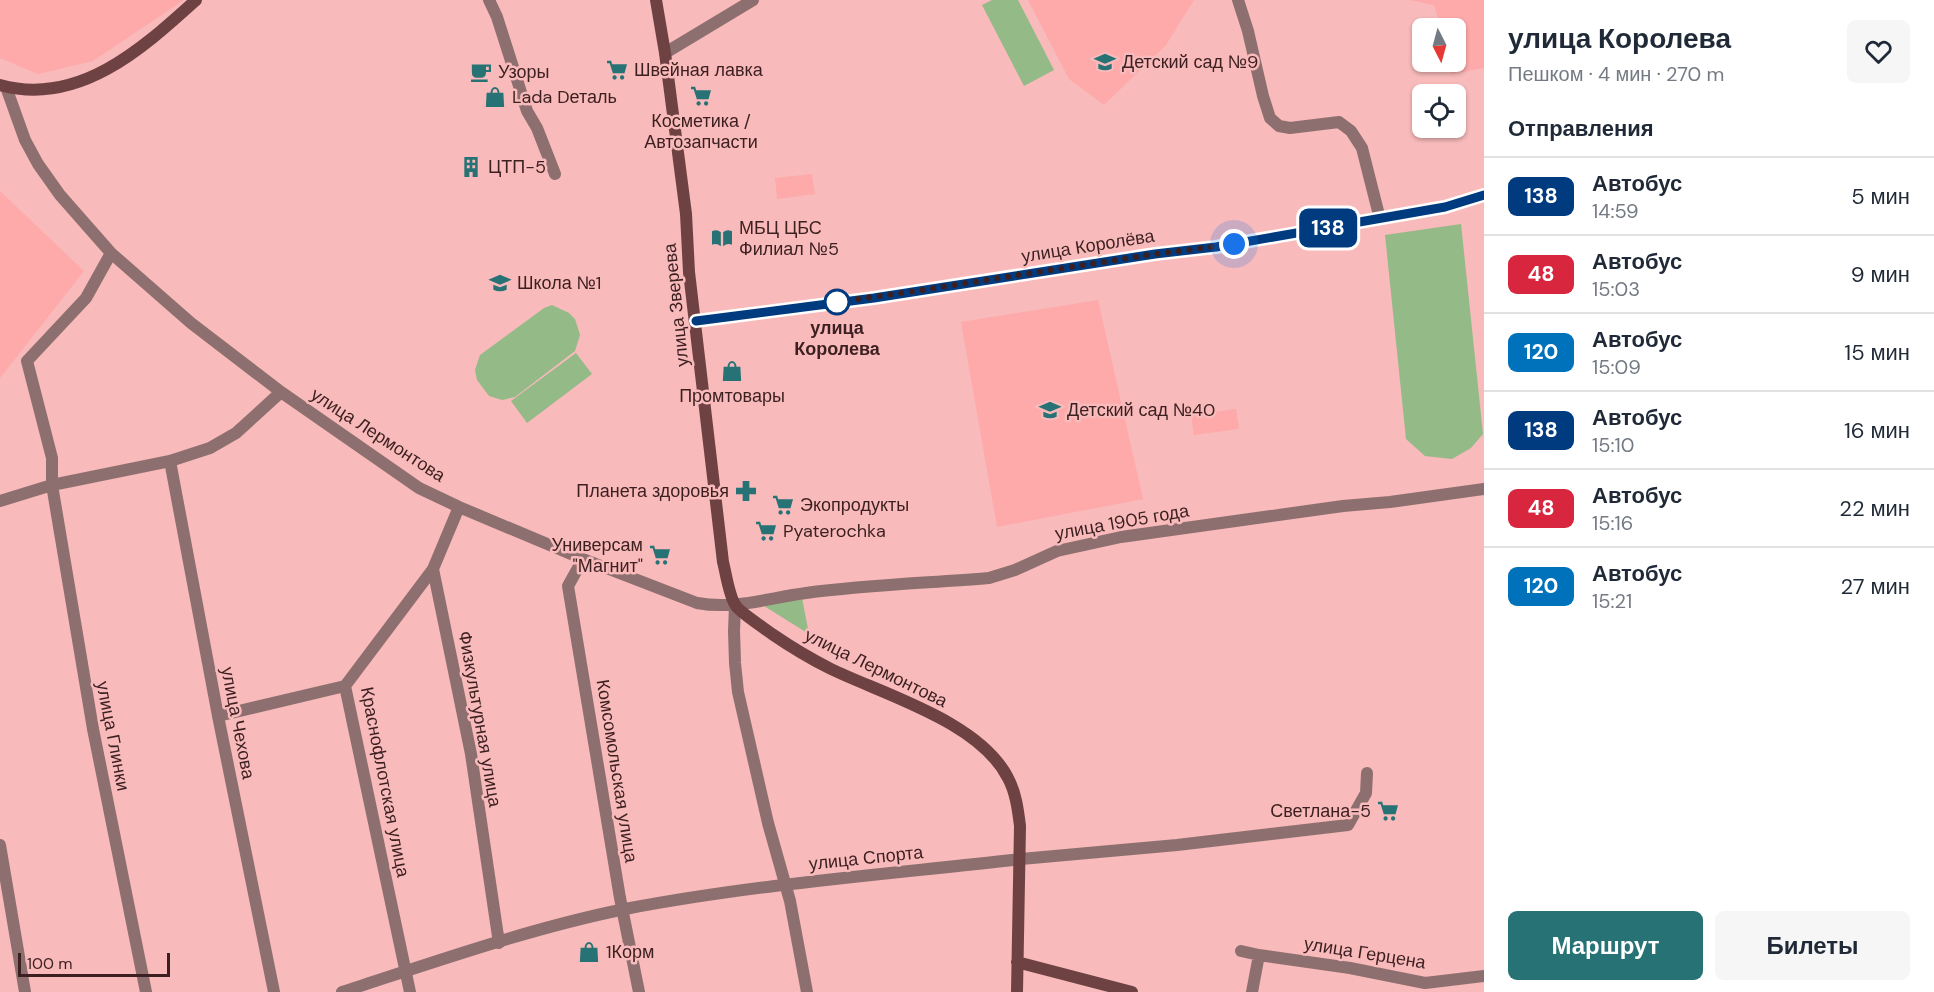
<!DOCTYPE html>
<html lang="ru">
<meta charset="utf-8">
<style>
body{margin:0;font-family:"DM Sans",sans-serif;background:#f6f6f7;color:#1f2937;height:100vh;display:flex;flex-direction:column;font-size:22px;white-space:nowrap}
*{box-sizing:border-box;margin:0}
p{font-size:20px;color:#747a83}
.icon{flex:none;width:33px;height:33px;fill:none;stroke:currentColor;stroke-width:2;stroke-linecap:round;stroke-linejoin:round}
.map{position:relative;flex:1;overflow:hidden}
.side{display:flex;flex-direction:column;background:#fff;width:450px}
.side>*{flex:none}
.badge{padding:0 12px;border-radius:9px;font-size:21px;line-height:39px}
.needle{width:39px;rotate:174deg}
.buttons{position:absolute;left:1412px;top:18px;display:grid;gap:12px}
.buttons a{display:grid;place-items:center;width:54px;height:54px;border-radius:9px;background:#fff;box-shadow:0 2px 4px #0004;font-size:30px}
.scale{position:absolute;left:18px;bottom:15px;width:152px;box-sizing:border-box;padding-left:6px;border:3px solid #3c1f20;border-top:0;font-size:16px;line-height:21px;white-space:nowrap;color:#3c1f20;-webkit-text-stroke:4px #f8baba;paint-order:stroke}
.you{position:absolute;width:30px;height:30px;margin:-15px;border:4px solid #fff;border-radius:50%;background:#1a73e8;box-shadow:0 0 0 9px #1a73e833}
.map>.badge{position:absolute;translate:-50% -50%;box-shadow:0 0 0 3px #fff}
h2{padding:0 24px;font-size:22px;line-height:54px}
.round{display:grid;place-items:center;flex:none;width:63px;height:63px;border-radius:9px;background:#f6f6f7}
.head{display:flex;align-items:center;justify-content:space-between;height:102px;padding:0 24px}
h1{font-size:28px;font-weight:700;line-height:45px}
.action{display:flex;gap:12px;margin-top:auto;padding:12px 24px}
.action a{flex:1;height:69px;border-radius:9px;background:#277274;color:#fff;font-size:24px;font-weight:700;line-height:69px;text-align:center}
.action a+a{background:#f6f6f7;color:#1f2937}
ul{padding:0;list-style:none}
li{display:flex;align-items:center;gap:18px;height:78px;padding:0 24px;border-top:2px solid #e0e1e3}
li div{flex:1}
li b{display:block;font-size:22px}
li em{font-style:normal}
li .badge{min-width:66px;font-weight:700;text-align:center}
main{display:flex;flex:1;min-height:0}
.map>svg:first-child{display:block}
</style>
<main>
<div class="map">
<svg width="1484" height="992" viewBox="0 0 1484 992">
<rect width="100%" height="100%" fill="#f8baba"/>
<!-- built -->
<path fill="#fea9aa" d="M0,0h184l-91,61 -55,13 -38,-16z
M1028,0h166l-28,45 -62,60 -35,-26z
M1409,0h75v68l-33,6 -3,-12h7v-34h-14l-7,-23z
M812,174l3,20 -38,5 -2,-21z
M0,191l84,80 -84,107z
M1098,300l45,199 -146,28 -36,-205z
M1236,409l3,20 -45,6 -3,-20z"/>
<!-- green -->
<path fill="#93ba87" d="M992,0h26l36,70 -30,16 -42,-81z
M1461,224l22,210 -12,14 -19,11 -27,-3 -19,-17 -21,-204z
M552,305l17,8 6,6 5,16 -5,16 -60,46 -13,3 -13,-4 -12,-16 -2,-10 5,-15 64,-47z
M576,353l16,21 -65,49 -16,-22z
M802,598l7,36 -48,-30z"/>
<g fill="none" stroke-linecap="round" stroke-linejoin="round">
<!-- minor -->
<path stroke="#8e6f6f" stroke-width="12" d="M489,0l8,17 30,94 10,17 18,46
M1238,0l10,31 15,65 7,22 9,8 11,2 49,-6 12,9 11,17 18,71
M665,53l88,-53
M6,87l19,53 13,24 22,31 51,58 80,70 90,69 138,96 40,19 124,52 114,44c38,7 71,-5 109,-10 60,-8 122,-10 183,-15l26,-8 42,-19 64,-14 222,-31 47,-4 94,-13
M111,253l-25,45 -59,63 25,97v27l41,244 53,263
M170,461l48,255 56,276
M0,501l52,-16 118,-24 40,-13 26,-15 45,-41
M459,507l-26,62 38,185 28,189
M583,559l-15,27 52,312 19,94
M735,606l-1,25 1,32 3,29 30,131 22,78 17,91
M218,716l127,-30
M0,845l25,147
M1021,859l156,-14 171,-20 18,-32 1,-20
M1241,951l18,4 91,13 75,15 59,-7
M410,992l-65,-306 88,-117
M1252,992l7,-37"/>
<!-- tertiary -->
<path stroke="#8e6f6f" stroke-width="12" d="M342,992c92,-30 189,-64 283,-83 131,-25 264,-35 396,-50"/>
<!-- secondary -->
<path stroke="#6e4243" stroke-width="12" d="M656,0l9,53 21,161 3,58 34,290c3,11 6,35 13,44 5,7 28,22 36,28 19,13 39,25 59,35 54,26 149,53 177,109 8,15 10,32 12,48l-3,166
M0,85c79,22 143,-37 196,-85
M696,321l178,-23 281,-44 61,-7 229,-40 39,-12
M1017,962l115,30"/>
</g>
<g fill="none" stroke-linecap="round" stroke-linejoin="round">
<defs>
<path id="line" d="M696,321l178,-23 281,-44 61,-7 229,-40 39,-12"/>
</defs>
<!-- line casing -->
<use href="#line" stroke="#fff" stroke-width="14"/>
<!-- line -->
<use href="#line" stroke="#003b80" stroke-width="9"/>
<!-- walk -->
<path stroke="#3c1f20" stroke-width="6" stroke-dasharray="0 10.8" d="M837,302l72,-10 246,-38 79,-10"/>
</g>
<!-- icons -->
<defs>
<symbol id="school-bare" viewBox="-9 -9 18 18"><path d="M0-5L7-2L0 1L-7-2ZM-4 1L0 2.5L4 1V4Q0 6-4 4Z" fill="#277274" stroke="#f8baba" stroke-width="2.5" paint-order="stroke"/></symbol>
<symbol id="supermarket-bare" viewBox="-9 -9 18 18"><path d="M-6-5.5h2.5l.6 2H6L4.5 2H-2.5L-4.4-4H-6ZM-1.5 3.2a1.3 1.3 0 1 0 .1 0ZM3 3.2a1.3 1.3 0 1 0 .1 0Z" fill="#277274" stroke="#f8baba" stroke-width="2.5" paint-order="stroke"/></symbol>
<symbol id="cafe-bare" viewBox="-9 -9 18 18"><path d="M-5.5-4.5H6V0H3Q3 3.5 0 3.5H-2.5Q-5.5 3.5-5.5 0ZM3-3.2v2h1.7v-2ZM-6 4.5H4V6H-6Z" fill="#277274" stroke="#f8baba" stroke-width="2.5" paint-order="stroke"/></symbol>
<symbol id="shop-bare" viewBox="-9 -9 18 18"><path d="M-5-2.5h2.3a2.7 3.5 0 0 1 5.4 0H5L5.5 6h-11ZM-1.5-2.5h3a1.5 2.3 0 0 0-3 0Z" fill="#277274" stroke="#f8baba" stroke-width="2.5" paint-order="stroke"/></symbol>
<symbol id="building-bare" viewBox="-9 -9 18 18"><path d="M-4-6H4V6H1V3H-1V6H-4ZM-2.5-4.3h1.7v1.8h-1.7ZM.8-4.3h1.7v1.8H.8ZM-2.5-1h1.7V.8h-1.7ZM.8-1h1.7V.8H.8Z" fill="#277274" stroke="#f8baba" stroke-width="2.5" paint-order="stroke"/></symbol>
<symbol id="library-bare" viewBox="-9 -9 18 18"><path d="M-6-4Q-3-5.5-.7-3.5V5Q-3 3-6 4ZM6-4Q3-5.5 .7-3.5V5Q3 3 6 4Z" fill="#277274" stroke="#f8baba" stroke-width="2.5" paint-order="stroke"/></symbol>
<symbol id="pharmacy-bare" viewBox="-9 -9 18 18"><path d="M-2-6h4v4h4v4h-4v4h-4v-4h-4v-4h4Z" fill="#277274" stroke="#f8baba" stroke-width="2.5" paint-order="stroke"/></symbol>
</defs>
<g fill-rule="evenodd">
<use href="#school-bare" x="1090" y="47" width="30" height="30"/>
<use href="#supermarket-bare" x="602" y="55" width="30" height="30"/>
<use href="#cafe-bare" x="466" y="57" width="30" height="30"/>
<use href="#supermarket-bare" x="686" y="81" width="30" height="30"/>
<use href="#shop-bare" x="480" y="82" width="30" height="30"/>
<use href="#building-bare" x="456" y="152" width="30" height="30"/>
<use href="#library-bare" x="707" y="223" width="30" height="30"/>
<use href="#school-bare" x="485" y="268" width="30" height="30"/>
<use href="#shop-bare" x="717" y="356" width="30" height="30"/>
<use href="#school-bare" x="1035" y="395" width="30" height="30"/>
<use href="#pharmacy-bare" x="731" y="476" width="30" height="30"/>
<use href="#supermarket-bare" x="768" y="490" width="30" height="30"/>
<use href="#supermarket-bare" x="751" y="516" width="30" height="30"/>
<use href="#supermarket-bare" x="645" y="540" width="30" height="30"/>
<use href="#supermarket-bare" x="1373" y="796" width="30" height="30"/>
<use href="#shop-bare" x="574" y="937" width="30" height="30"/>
</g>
<!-- markers -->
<circle fill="#fff" stroke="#003b80" stroke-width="3" cx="837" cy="302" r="12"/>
<g text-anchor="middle" stroke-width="5" stroke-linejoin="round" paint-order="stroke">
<!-- poi labels -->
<g font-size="18" fill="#3c1f20" stroke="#f8baba" text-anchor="start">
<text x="1122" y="68">Детский сад №9</text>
<text x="634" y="76">Швейная лавка</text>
<text x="498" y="78">Узоры</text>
<text x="512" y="103">Lada Dеталь</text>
<text x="701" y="127" text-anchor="middle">Косметика /<tspan x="701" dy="21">Автозапчасти</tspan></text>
<text x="488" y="173">ЦТП-5</text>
<text x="739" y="234">МБЦ ЦБС<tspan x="739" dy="21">Филиал №5</tspan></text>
<text x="517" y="289">Школа №1</text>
<text x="732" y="402" text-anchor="middle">Промтовары</text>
<text x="1067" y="416">Детский сад №40</text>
<text x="729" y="497" text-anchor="end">Планета здоровья</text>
<text x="800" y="511">Экопродукты</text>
<text x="783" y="537">Pyaterochka</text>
<text x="643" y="551" text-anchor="end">Универсам<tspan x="643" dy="21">"Магнит"</tspan></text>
<text x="1371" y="817" text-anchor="end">Светлана-5</text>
<text x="606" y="958">1Корм</text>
</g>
<!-- street labels -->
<g font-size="18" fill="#3c1f20" stroke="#f8baba">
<text transform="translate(1088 246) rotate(-9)" y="6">улица Королёва</text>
<text transform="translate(676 305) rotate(-96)" y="6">улица Зверева</text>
<text transform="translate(378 435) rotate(33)" y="6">улица Лермонтова</text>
<text transform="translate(1122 522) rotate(-10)" y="6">улица 1905 года</text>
<text transform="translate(876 668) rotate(26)" y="6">улица Лермонтова</text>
<text transform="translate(480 719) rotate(80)" y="6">Физкультурная улица</text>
<text transform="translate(238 723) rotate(79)" y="6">улица Чехова</text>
<text transform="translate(113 736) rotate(79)" y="6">улица Глинки</text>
<text transform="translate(617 771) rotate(81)" y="6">Комсомольская улица</text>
<text transform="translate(385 782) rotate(79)" y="6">Краснофлотская улица</text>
<text transform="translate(866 858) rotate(-6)" y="6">улица Спорта</text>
<text transform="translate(1365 953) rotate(9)" y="6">улица Герцена</text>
</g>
<!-- stop labels -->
<g font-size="18" font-weight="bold" fill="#3c1f20" stroke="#f8baba">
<text x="837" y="334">улица<tspan x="837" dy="21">Королева</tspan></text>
</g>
</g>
</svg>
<div class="buttons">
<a><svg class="needle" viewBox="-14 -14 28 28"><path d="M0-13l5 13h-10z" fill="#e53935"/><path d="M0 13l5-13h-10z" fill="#747a83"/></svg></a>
<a><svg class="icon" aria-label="locate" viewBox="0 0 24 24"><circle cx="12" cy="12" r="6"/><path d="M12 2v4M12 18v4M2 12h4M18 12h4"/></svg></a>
</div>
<div class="scale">100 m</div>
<div class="you" style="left:1234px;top:244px"></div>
<b class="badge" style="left:1328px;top:228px;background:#003b80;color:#fff">138</b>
</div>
<section class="side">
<div class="head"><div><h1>улица Королева</h1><p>Пешком · 4 мин · 270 m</p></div><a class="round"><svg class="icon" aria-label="heart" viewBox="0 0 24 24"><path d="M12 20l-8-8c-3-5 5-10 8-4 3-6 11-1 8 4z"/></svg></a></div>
<h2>Отправления</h2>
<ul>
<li><span class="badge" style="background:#003b80;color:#fff">138</span><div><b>Автобус</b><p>14:59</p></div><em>5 мин</em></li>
<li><span class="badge" style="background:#d7263d;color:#fff">48</span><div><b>Автобус</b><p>15:03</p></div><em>9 мин</em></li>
<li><span class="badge" style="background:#0072bc;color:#fff">120</span><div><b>Автобус</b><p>15:09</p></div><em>15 мин</em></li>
<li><span class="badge" style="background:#003b80;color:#fff">138</span><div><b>Автобус</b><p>15:10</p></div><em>16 мин</em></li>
<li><span class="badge" style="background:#d7263d;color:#fff">48</span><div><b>Автобус</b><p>15:16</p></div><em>22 мин</em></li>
<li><span class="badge" style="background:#0072bc;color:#fff">120</span><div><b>Автобус</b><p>15:21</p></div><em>27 мин</em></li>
</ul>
<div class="action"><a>Маршрут</a><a>Билеты</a></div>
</section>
</main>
